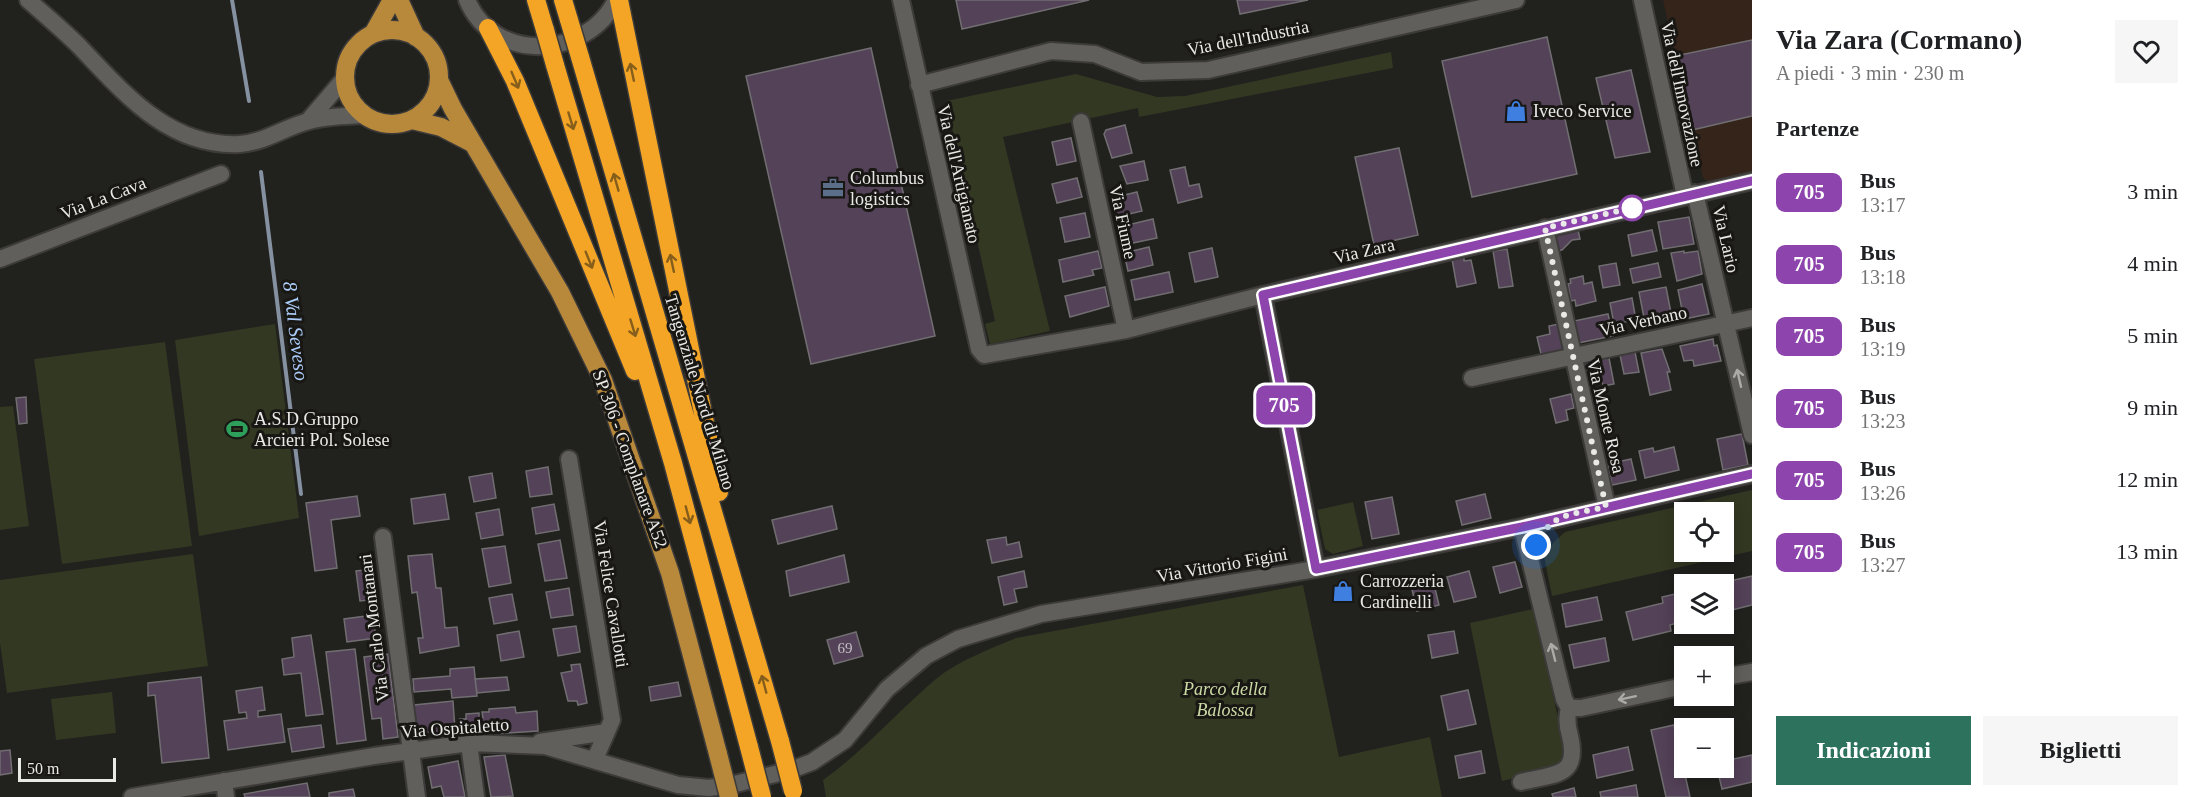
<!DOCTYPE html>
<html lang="it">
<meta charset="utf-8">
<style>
body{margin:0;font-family:Georgia,serif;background:#f6f6f6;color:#202124;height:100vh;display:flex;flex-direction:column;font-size:22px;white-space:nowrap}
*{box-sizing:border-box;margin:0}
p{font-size:20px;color:#757577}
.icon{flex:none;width:33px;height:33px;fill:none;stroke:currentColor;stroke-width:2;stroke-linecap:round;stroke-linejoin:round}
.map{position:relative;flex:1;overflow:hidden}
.sheet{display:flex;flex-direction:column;background:#fff;width:450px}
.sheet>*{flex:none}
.badge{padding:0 12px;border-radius:9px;font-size:21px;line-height:39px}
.tools{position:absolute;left:1674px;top:502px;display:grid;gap:12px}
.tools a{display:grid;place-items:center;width:60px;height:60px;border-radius:0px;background:#fff;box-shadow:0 3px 15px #0003;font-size:30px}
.scale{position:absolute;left:18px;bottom:15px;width:98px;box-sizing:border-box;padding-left:6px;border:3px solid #e9e9e7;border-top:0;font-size:16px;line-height:21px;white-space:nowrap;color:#e9e9e7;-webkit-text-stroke:4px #181714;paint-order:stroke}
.you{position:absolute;width:30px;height:30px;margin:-15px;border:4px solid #fff;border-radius:50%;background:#1a73e8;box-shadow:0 0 0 9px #1a73e833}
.map>.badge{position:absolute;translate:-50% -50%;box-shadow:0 0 0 3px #fff}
h2{padding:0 24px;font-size:22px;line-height:54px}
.round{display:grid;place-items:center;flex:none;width:63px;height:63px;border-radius:0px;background:#f6f6f6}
.summary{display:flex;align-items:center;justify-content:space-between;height:102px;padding:0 24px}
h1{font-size:28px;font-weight:600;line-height:45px}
.cta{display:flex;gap:12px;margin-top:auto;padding:12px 24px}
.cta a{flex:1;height:69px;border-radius:0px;background:#2d725d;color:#fff;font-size:24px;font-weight:600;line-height:69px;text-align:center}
.cta a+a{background:#f6f6f6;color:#202124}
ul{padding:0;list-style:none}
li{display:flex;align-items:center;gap:18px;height:72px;padding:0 24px}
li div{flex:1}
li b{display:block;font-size:22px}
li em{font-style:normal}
li .badge{min-width:66px;font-weight:700;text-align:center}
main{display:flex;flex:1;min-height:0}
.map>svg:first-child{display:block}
</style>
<main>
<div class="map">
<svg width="1752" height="797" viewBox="0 0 1752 797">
<rect width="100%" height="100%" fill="#21211e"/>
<!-- commercial -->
<path fill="#34241a" d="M1663,0h89v173l-43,9 -6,-4z"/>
<!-- green -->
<path fill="#333822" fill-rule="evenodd" d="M1391,52l2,16 -254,49 -1,-9 -135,29 47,194 -60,13 -5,-20 10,-3 -49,-220 130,-27 81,23 28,-1z
M275,324l24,194 -100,18 -24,-196z
M165,342l27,204 -130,18 -28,-205z
M13,406l16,120 -29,4v-123z
M1752,490v61l-200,45 -8,-40 10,-14 11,-10zM1684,513h40v39h-40z
M1353,502l10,44 -30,8 -8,-5 -8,-39z
M193,554l15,112 -201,27 -7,-50v-63z
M1303,585l36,172 91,-20 12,60h-616l-3,-17c42,-30 75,-69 114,-102 23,-18 53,-29 79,-40z
M1533,609l34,147 -10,9 -38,8 -4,5 -13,3 -32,-158z
M112,692l4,41 -60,7 -5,-41z"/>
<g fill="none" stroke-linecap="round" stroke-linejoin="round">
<!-- stream -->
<path stroke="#8591a0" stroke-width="4" d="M232,0l17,101
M261,172l40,322"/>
</g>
<!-- building -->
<path fill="#544258" stroke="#716e71" stroke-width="1.5" d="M956,0h133l-127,29z
M1237,0h71l-68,14z
M1547,37l30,137 -105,23 -30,-136z
M1752,40v76l-60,14 -17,-74z
M871,48l64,288 -124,28 -65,-288z
M1631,70l19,82 -35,6 -19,-80z
M1125,125l7,28 -20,5 -8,-24 2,-4z
M1071,138l5,23 -19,4 -5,-23z
M1399,148l19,87 -44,10 -19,-88z
M1144,161l4,19 -21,4 -7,-18z
M1185,167l4,19 10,-2 3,13 -24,6 -8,-33z
M1077,178l5,19 -25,6 -5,-19z
M1137,192l5,19 -26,6 -4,-19z
M1085,213l5,24 -25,5 -5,-24z
M1689,217l5,27 -31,5 -5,-27z
M1153,219l4,19 -34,7 -4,-18z
M1578,230l2,9 -8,1 -10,10 -6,1 -4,-15z
M1652,230l5,21 -25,5 -4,-21z
M1149,247l4,18 -25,6 -4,-18z
M1212,248l6,29 -23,5 -6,-29z
M1507,249l6,37 -14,2 -6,-37z
M1098,251l4,17 -10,2 2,5 -31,7 -4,-22z
M1684,251v2l14,-2 4,23 -25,7 -6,-28z
M1464,257v4l7,-1 5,23 -19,4 -5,-28z
M1616,263l4,22 -17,3 -4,-22z
M1658,263l3,14 -28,6 -3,-14z
M1169,272l4,20 -38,8 -4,-20z
M1583,276l1,8 8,-2 4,19 -20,5 -1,-6 -4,1 -3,-17 3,-1 -1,-4z
M1702,284l7,30 -25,5 -6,-29z
M1105,287l4,19 -39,11 -5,-21z
M1666,287l5,26 -27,5 -5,-26z
M1632,298l4,22 -22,4 -4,-21z
M1608,314l5,22 -35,7 -4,-22z
M1559,324l6,29 -23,5 -5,-21 13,-3 -1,-8z
M1713,339l1,7 3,-1 4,16 -27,5 -1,-6 -9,1 -4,-15z
M1662,349l8,23h-3l4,18 -21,5 -9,-42z
M1635,352l4,20 -15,2 -4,-19z
M1609,358l5,26 -11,2 -1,-7 -16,3 -4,-19z
M1604,393l4,20 -14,2 -4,-19z
M1571,394l3,14 -8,2 2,10 -12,3 -6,-24z
M26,397l1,26 -8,1 -3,-26z
M1742,434l6,31 -25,5 -6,-31z
M1674,447l5,23 -34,8 -6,-27 14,-3 1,4z
M1631,459l5,21 -24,5 -4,-21z
M548,467l4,27 -22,3 -4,-26z
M492,473l4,25 -22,4 -5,-25z
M445,494l4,25 -35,5 -3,-25z
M1485,494l6,24 -29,7 -6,-24z
M357,496l3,20 -29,4 6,48 -22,3 -9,-68z
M1392,497l7,37 -27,5 -7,-37z
M554,504l5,26 -23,4 -4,-26z
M832,506l5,23 -59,15 -6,-24z
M499,509l4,26 -22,4 -5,-26z
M1006,537l1,8 12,-3 3,15 -30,6 -5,-23z
M560,540l7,38 -22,3 -7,-37z
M505,546l6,37 -22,4 -7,-38z
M432,554l4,34h5l4,40 12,-1 2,19 -39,7 -2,-15h5l-6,-46 -5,1 -4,-37z
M844,555l5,27 -59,14 -4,-25z
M1515,562l7,25 -22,6 -7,-26z
M374,569l4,30 -18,2 -4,-30z
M1024,571l3,16 -13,2 3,13 -13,3 -6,-28z
M1469,571l7,26 -22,5 -7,-25z
M1752,576v29l-28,7v-27h-12z
M1433,580l6,25 -22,6 -6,-26z
M569,588l4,27 -22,3 -5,-26z
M1684,592v29l-14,4 1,6 -38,9 -7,-28 37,-9 -1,-6z
M512,594l5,26 -23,4 -5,-26z
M1597,597l5,23 -36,7 -4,-23z
M373,615l3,23 -29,4 -3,-23z
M576,626l4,26 -22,4 -5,-27z
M519,631l5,26 -23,4 -4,-26z
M1454,631l4,22 -26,5 -4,-23z
M856,632l7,24 -29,8 -7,-24z
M311,635l12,79 -17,2 -5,-43 -17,2 -2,-16 12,-2 -2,-19z
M1605,638l4,23 -35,7 -5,-23z
M355,649l11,91 -29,4 -11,-92z
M388,654l10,83 -15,2 -2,-21 -9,1 -8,-62z
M580,664l7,39 -9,2 -1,-4h-9l-7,-28 11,-2 -1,-6z
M474,667l3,29 -25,2 -1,-9 -37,3 -1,-13 37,-3v-7z
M201,677l8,81 -47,5 -7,-68 -7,1v-13z
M507,677l2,13 -32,3 -2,-14z
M678,682l3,14 -30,5 -2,-14z
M262,687l3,23 -7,1v6l23,-3 4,28 -57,8 -4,-29 23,-3 -1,-6 -7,1 -3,-22z
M1468,690l8,34 -28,6 -7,-34z
M453,701l2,29 -38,3 -3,-28z
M515,707l1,6 21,-2 1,20 -76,5 -2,-17h6v-5l13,-1v5h4l-1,-6h7v-3z
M321,725l3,22 -32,5 -4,-23z
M1674,725l16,72h-24l-15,-67z
M1628,747l5,23 -36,8 -4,-23z
M10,750l2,23 -12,2v-24z
M1481,751l4,22 -26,5 -4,-22z
M505,755l8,41 -22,1 -7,-40z
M1752,755v27l-30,7 -5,-21h7v-7z
M458,761l7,36h-21l-3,-11 -9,2 -4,-21z
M307,783l3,14h-65l-1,-3z
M1636,785l2,12h-37l-1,-5z
M1574,788l2,9h-23l-1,-3z
M353,789l2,8h-26v-4z"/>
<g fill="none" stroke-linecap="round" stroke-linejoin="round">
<defs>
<path id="minor" d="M28,0c17,15 35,30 51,46 44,46 90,102 161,98 26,-2 45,-17 69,-23 17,-5 37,-5 54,-6
M467,0c27,64 120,59 149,0
M901,0l78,349 5,6 142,-25 137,-35 489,-114
M1642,0l43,196
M919,85l132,-34 44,3 46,18 67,-2 308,-70
M308,121l36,-42
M1081,122l45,208
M1695,193l57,242
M1545,228l62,279
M0,259l221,-85
M1263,295l53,274
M1472,378l280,-60
M569,459l43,261 -17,39
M383,537l34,260
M1724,677l28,-5
M1569,708h12l103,-22
M540,742l67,-10
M469,743l7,54
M224,781l2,16
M1521,782c32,-8 59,-4 49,-46 -3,-10 -4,-18 -1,-28l-5,-9 -42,-172
M132,797l242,-41 95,-13 76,3 133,39 31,3 22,-3 60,-15 21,-8 33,-22 42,-51 39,-33 32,-17 83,-25 275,-45 206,-42 230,-53"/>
<path id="major" d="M399,0l17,37
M345 77a47 47 0 1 1 94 0a47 47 0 1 1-94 0Z
M373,34l19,-34
M439,80l14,29 107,183 43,88 67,193 48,181
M412,120l29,7 31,16"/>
<path id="highway" d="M536,0l9,30
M563,0l6,20
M619,0l100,492
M488,28l27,53 120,290
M580,57l200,684
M555,65l118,398 76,284"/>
</defs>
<!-- minor casing -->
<use href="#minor" stroke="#3c3b39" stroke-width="20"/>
<!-- major casing -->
<use href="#major" stroke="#3c3b39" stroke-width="21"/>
<!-- highway casing -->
<use href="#highway" stroke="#3c3b39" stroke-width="21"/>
<!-- minor -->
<use href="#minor" stroke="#605f5b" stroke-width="16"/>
<!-- major -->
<use href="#major" stroke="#b9893b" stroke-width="18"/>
<!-- highway -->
<use href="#highway" stroke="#f4a525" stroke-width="18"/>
<defs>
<path id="major-bridge" d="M718,754l11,43"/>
<path id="highway-bridge" d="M569,20l11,37
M545,30l10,35
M780,741l13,50
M749,747l13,50"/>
</defs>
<!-- major-bridge casing -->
<use href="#major-bridge" stroke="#3c3b39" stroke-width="21" stroke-linecap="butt"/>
<!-- highway-bridge casing -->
<use href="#highway-bridge" stroke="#3c3b39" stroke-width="21" stroke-linecap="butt"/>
<!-- major-bridge -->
<use href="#major-bridge" stroke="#b9893b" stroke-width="18"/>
<!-- highway-bridge -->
<use href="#highway-bridge" stroke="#f4a525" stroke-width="18"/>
</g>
<!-- one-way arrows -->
<defs><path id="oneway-shaft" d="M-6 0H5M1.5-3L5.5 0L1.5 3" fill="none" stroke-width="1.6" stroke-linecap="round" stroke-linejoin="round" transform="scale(1.5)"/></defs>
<g stroke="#865e1c">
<use href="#oneway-shaft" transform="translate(632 72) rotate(-102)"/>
<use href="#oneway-shaft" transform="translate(515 80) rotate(67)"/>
<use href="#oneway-shaft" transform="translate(571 121) rotate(73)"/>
<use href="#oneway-shaft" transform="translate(616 182) rotate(-106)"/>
<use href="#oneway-shaft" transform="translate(589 260) rotate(68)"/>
<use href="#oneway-shaft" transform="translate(672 263) rotate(-102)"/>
<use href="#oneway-shaft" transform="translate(633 328) rotate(73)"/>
<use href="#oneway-shaft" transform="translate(688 515) rotate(75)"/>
<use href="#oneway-shaft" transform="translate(764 684) rotate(-105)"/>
</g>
<g stroke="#ababa8">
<use href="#oneway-shaft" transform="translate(1739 378) rotate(-103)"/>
<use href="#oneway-shaft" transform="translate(1553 652) rotate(-104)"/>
<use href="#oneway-shaft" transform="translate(1627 698) rotate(168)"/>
</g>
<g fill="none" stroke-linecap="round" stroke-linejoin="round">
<defs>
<path id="line" d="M1752,181l-489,114 53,274 206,-42 230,-53"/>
</defs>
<!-- line casing -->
<use href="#line" stroke="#fff" stroke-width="14"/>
<!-- line -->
<use href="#line" stroke="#8e44ad" stroke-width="9"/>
<!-- walk -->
<path stroke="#e9e9e7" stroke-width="6" stroke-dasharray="0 10.8" d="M1536,545c16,-34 37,-30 70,-38l-61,-279 87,-20"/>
</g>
<!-- icons -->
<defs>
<symbol id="shop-bare" viewBox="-9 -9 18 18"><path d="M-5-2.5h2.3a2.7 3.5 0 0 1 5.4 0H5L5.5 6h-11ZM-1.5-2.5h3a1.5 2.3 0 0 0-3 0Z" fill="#3f7fe0" stroke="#181714" stroke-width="2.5" paint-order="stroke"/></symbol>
<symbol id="office-bare" viewBox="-9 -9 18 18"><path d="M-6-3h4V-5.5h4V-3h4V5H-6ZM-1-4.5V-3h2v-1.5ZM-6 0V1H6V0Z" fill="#5c6f8a" stroke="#181714" stroke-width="2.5" paint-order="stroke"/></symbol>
<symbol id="stadium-bare" viewBox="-9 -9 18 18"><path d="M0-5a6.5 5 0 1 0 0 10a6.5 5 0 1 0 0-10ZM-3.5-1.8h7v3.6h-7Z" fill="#2e9e5b" stroke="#181714" stroke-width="2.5" paint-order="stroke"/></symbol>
</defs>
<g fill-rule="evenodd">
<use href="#shop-bare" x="1501" y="96" width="30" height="30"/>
<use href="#office-bare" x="818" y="173" width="30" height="30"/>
<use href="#stadium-bare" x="222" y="414" width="30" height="30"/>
<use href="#shop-bare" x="1328" y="576" width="30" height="30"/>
</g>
<!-- markers -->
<circle fill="#fff" stroke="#8e44ad" stroke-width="3" cx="1632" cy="208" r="12"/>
<g text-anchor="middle" stroke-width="6" stroke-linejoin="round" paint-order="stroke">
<!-- number labels -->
<g font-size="15" fill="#c4bfc3">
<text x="845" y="653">69</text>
</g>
<!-- street labels -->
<g font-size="18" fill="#e9e9e7" stroke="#181714">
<text transform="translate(1248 38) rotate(-11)" y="6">Via dell'Industria</text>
<text transform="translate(1682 94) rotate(78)" y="6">Via dell'Innovazione</text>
<text transform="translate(959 174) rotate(77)" y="6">Via dell'Artigianato</text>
<text transform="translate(103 198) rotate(-21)" y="6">Via La Cava</text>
<text transform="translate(1123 222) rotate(78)" y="6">Via Fiume</text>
<text transform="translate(1726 239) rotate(77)" y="6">Via Lario</text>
<text transform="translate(1364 251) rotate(-13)" y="6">Via Zara</text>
<text transform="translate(1643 321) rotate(-12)" y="6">Via Verbano</text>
<text transform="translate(700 392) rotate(73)" y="6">Tangenziale Nord di Milano</text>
<text transform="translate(1606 416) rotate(77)" y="6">Via Monte Rosa</text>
<text transform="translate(630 459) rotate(70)" y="6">SP 306 - Complanare A52</text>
<text transform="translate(1222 565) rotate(-10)" y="6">Via Vittorio Figini</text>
<text transform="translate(611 594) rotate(81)" y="6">Via Felice Cavallotti</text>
<text transform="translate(374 628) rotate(-97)" y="6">Via Carlo Montanari</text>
<text transform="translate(455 728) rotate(-4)" y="6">Via Ospitaletto</text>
</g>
<!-- poi labels -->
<g font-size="18" fill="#e9e9e7" stroke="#181714" text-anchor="start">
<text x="1533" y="117">Iveco Service</text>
<text x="850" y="184">Columbus<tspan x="850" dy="21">logistics</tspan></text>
<text x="254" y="425">A.S.D.Gruppo<tspan x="254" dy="21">Arcieri Pol. Solese</tspan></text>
<text x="1360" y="587">Carrozzeria<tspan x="1360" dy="21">Cardinelli</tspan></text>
</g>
<!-- park labels -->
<g font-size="18" font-style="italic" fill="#ccdaa5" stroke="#181714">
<text x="1225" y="695">Parco della<tspan x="1225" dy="21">Balossa</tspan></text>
</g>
<!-- water labels -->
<g font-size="20" font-style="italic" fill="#accdfa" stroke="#181714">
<text transform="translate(296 331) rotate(83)" y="7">8 Val Seveso</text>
</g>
</g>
</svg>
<div class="tools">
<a><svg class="icon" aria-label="locate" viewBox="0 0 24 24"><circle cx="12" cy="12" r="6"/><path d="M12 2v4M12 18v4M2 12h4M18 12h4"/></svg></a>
<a><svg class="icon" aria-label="layers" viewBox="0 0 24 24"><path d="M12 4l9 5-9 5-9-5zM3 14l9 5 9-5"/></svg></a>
<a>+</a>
<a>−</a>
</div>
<div class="scale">50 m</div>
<div class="you" style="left:1536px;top:545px"></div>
<b class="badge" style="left:1284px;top:405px;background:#8e44ad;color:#fff">705</b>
</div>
<section class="sheet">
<div class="summary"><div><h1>Via Zara (Cormano)</h1><p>A piedi · 3 min · 230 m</p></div><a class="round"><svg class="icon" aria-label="heart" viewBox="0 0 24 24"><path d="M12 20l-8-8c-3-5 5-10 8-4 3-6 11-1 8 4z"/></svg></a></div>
<h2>Partenze</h2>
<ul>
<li><span class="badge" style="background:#8e44ad;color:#fff">705</span><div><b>Bus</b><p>13:17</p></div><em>3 min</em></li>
<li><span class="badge" style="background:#8e44ad;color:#fff">705</span><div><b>Bus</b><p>13:18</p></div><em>4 min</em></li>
<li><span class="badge" style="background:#8e44ad;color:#fff">705</span><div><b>Bus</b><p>13:19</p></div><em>5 min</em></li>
<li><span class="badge" style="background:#8e44ad;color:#fff">705</span><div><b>Bus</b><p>13:23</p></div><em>9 min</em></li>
<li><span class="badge" style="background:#8e44ad;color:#fff">705</span><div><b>Bus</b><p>13:26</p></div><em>12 min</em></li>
<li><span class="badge" style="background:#8e44ad;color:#fff">705</span><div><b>Bus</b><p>13:27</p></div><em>13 min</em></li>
</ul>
<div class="cta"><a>Indicazioni</a><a>Biglietti</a></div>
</section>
</main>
